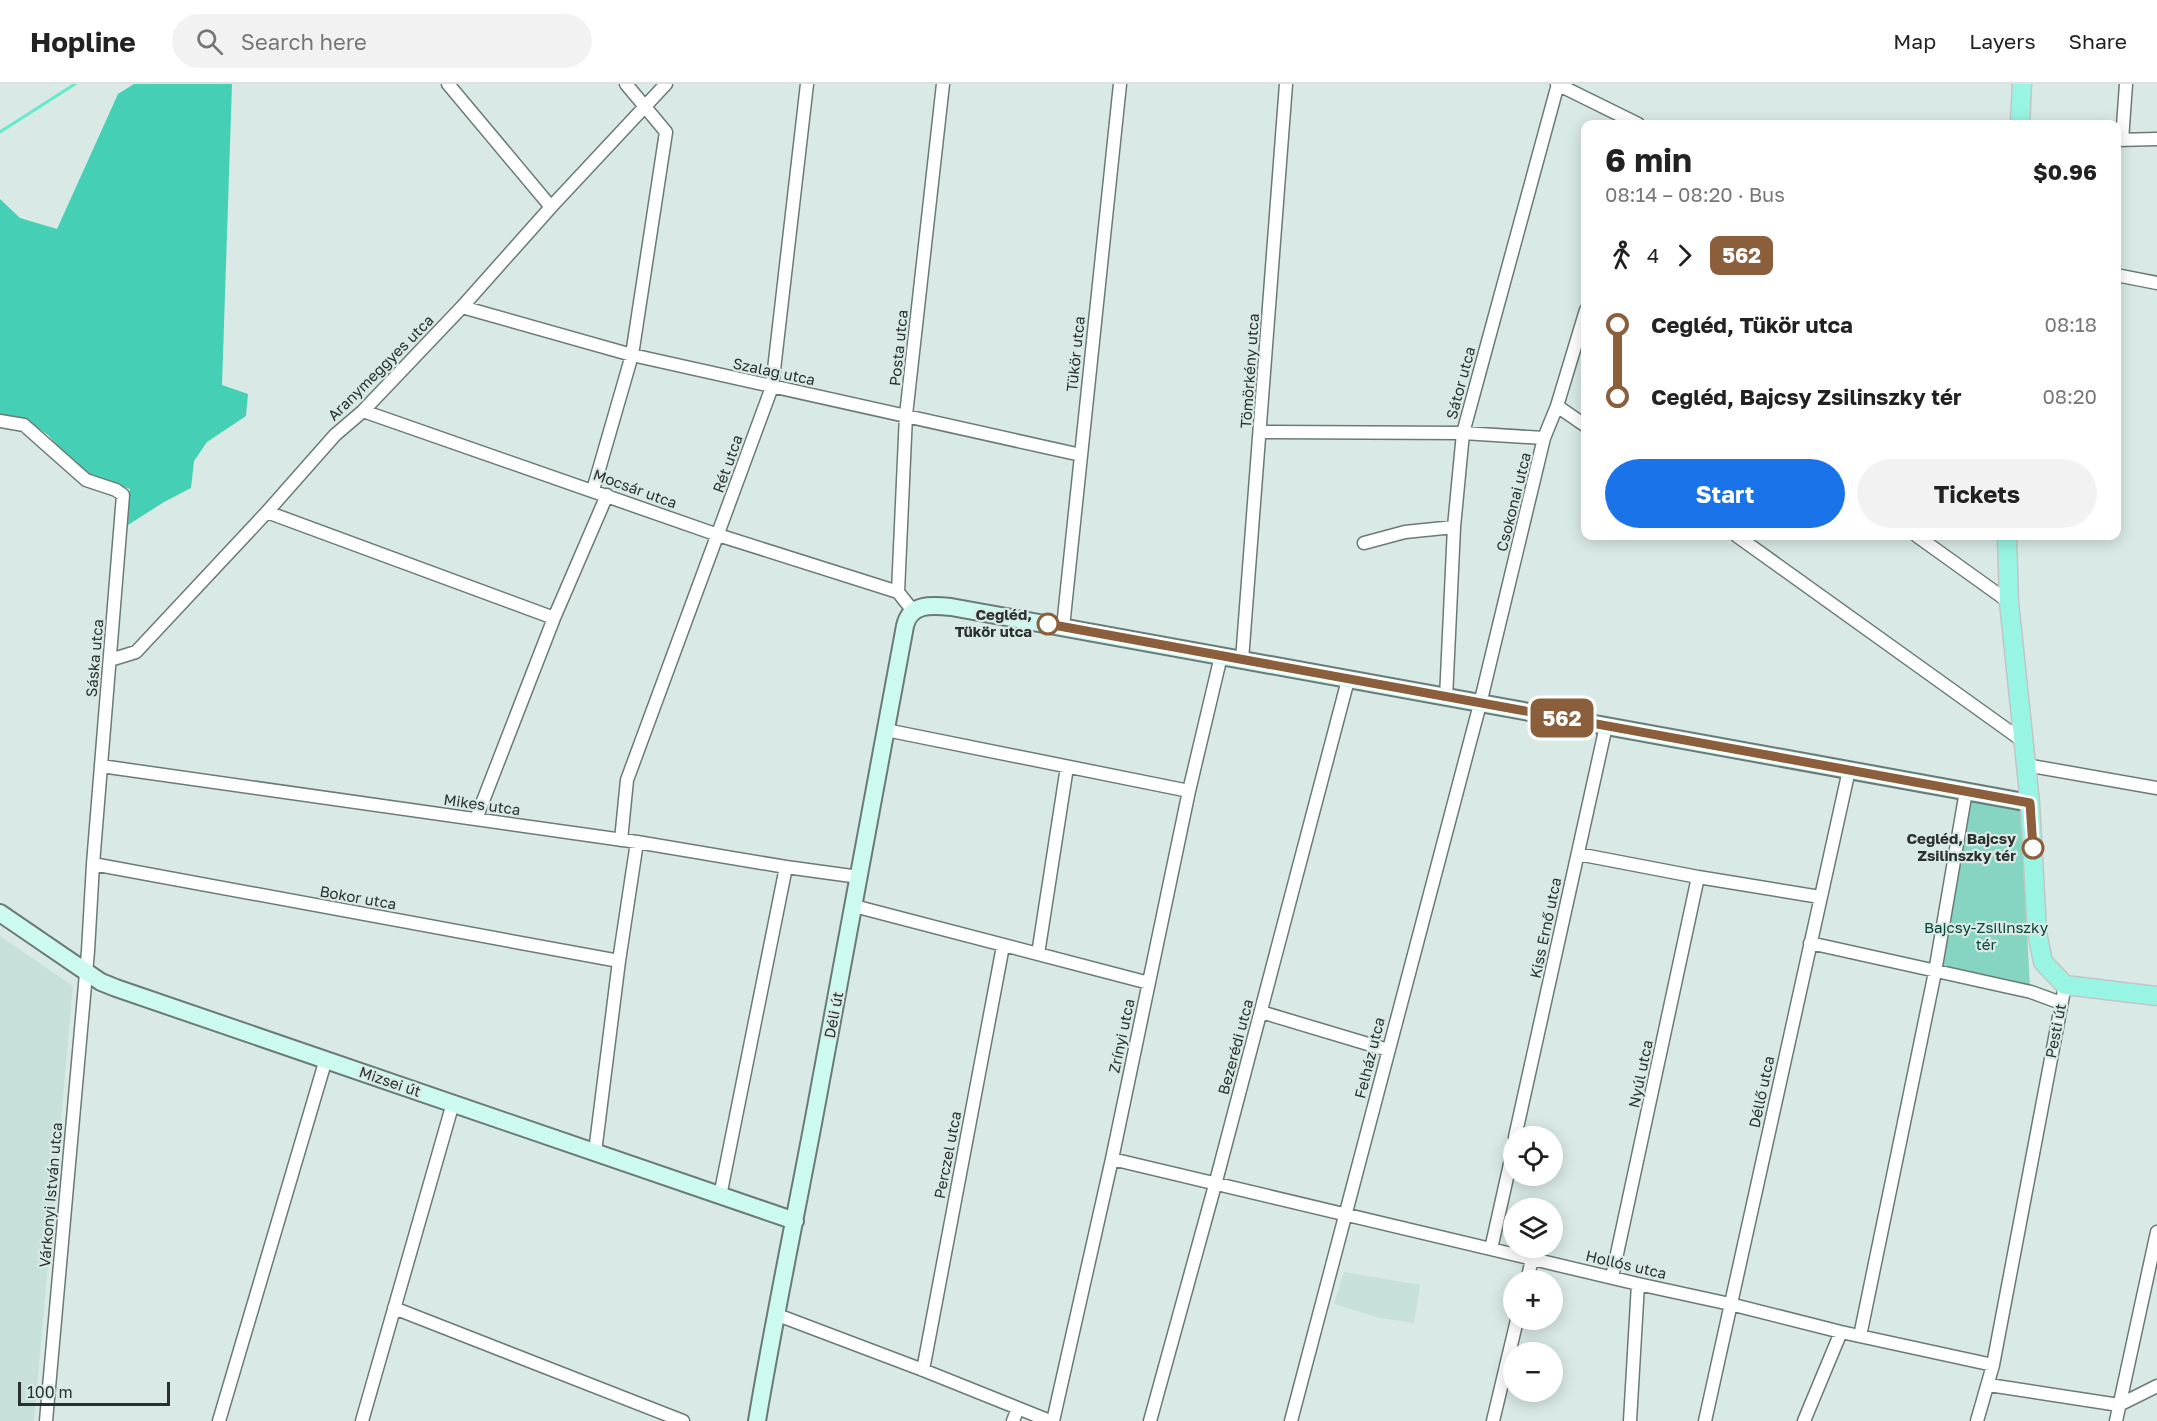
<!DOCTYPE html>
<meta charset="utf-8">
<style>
body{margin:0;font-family:"Golos Text",sans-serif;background:#f2f2f2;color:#222;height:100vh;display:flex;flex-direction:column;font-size:22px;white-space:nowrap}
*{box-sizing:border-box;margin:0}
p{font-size:20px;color:#767676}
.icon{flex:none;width:33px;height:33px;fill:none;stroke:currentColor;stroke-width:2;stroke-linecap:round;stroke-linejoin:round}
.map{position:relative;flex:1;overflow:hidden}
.drawer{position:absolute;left:1581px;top:36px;width:540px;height:420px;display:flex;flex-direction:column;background:#fff;border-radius:12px;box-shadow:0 3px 15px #0003}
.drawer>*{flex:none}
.badge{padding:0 12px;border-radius:9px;font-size:21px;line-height:39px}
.buttons{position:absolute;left:1503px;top:1042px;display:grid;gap:12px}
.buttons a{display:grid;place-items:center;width:60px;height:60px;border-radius:50%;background:#fff;box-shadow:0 3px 15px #0003;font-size:30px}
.scale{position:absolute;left:18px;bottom:15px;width:152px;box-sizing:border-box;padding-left:6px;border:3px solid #29302e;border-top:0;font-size:16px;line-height:21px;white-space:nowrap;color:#29302e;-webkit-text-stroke:4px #d9eae6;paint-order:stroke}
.map>.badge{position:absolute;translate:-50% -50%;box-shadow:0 0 0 3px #fff}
.legs{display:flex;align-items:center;gap:9px;height:66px;padding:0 24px;font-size:20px}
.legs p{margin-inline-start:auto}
.head{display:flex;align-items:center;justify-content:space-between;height:102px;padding:0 24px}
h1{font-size:33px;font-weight:700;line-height:45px}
.primary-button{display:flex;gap:12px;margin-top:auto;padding:12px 24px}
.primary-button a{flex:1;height:69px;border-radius:36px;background:#1a73e8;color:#fff;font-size:24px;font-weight:700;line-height:69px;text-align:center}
.primary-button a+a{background:#f2f2f2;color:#222}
ul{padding:0 24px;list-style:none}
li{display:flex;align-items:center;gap:21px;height:72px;font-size:22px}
li i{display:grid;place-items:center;width:9px;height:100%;margin:0 8px;background:currentColor}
li i::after{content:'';width:15px;height:15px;margin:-8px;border:4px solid;border-radius:50%;background:#fff}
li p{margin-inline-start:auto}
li:first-child i{background:linear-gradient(#0000 50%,currentColor 0)}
li:last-child i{background:linear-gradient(currentColor 50%,#0000 0)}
header{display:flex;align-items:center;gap:36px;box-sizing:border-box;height:84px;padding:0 30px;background:#fff;border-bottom:2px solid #e0e0e0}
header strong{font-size:28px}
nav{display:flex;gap:33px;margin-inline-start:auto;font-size:21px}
.search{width:420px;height:54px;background:#f2f2f2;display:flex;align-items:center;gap:15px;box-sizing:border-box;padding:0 21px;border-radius:33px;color:#767676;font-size:22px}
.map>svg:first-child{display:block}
</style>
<header>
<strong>Hopline</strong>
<div class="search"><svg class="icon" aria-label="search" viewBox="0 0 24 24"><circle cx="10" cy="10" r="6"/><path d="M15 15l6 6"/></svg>Search here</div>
<nav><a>Map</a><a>Layers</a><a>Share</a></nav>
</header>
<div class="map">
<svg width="2157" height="1337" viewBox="0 0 2157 1337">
<rect width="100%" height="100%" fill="#d9eae6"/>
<!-- built -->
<path fill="#c7e0da" d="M0,852l73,50 -39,435h-34z
M1344,1188l76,13 -6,38 -34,-5 -46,-14z"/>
<!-- green -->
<path fill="#85d5c2" d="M1966,707l54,10 10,186 -90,-17z"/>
<!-- forest -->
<path fill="#45cfb4" d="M134,0h98l-10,301 26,9 -2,22 -39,26 -13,19 -3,27 -27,14 -36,23 2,-36 -33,-10 -28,-21 -21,-23 -23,-16 -25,-4v-216l20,19 37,11 61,-135z"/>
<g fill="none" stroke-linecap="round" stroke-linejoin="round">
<!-- stream -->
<path stroke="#63e9cd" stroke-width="3" d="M0,48l75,-48"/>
<defs>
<path id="street" d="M448,0l103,123
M1557,0l81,40
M2116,56l41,-1
M2122,56l4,-56
M2116,191l41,8
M462,223l170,48 449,100
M1557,322l29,20
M363,327l355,124 180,57
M0,337l24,4 62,55 30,10 7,5 -30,369 -5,87 -42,470
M1260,348l203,1 81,5
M593,406l39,-135 34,-223 -40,-48
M267,428l287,106
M1737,452l286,205
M1917,452l92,66
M1364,459l41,-11 49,-5
M913,527l-15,-19 8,-177 37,-331
M1063,543l57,-543
M110,576l26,-8 131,-140 68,-77 28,-24 99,-104 89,-100 115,-123
M1242,576l44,-576
M1446,614l8,-171 9,-94 95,-349
M886,646l303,61
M2026,681l131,23
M101,682l536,76 149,25 73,10
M476,735l78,-201 53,-123
M621,756l6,-60 145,-393 35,-303
M1578,770l120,23 122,20
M93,780l526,97
M854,822l295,77
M1810,859l221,49 30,11
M1038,870l29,-187
M1261,928l127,38
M1515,1053l91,-411
M595,1068l24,-191 18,-119
M1112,1075l526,125 92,20 111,28 152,33
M720,1112l66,-329
M1491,1165l23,-103
M1612,1193l86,-400
M1527,1197l5,-22
M394,1224l289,113
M775,1230l148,56 127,51
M1860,1252l75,-364 31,-181
M923,1286l80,-424
M1989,1301l130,20 38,-19
M219,1337l107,-362
M362,1337l91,-318
M1013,1337l5,-13
M1053,1337l59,-262 77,-368 32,-135
M1150,1337l65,-236 133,-505
M1291,1337l189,-717 64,-266 13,-32 29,-96
M1493,1337l24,-101
M1630,1337l8,-137
M1705,1337l144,-651
M1804,1337l37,-89
M1977,1337l16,-56 72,-380
M2116,1337l41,-189"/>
<path id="secondary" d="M0,829l101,69 15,6 679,233
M757,1337c17,-102 38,-202 57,-303 31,-164 61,-328 91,-492 5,-23 27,-21 46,-19l1079,196"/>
<path id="primary" d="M2020,40l2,-40
M2007,452l2,66 21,201 7,129 6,30 22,23 92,11"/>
</defs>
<!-- street casing -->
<use href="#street" stroke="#6b7a76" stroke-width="15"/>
<!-- secondary casing -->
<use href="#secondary" stroke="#6b7a76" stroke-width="20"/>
<!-- primary casing -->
<use href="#primary" stroke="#c3c5c4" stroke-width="21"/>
<!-- street -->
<use href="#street" stroke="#fff" stroke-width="12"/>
<!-- secondary -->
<use href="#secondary" stroke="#ccfaf1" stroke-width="16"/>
<!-- primary -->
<use href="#primary" stroke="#98f5e3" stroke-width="18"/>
</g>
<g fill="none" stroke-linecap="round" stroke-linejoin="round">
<defs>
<path id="line-1" d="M1048,540l982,179 3,45"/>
</defs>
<!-- line-1 casing -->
<use href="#line-1" stroke="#fff" stroke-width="14"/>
<!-- line-1 -->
<use href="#line-1" stroke="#8b5e3c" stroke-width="9"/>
</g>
<!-- markers -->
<g fill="#fff" stroke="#8b5e3c" stroke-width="3">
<circle cx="1048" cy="540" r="10"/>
<circle cx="2033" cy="764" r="10"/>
</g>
<g text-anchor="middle" stroke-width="4.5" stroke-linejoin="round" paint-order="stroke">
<!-- street labels -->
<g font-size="15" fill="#29302e" stroke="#d9eae6">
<text transform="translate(899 264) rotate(-84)" y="5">Posta utca</text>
<text transform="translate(1076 270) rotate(-84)" y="5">Tükör utca</text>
<text transform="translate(381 284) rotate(-45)" y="5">Aranymeggyes utca</text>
<text transform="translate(1250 287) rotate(-86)" y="5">Tömörkény utca</text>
<text transform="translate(774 288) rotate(12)" y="5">Szalag utca</text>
<text transform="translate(1461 299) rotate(-75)" y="5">Sátor utca</text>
<text transform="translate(728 380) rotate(-70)" y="5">Rét utca</text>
<text transform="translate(635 405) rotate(20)" y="5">Mocsár utca</text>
<text transform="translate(1514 418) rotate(-76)" y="5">Csokonai utca</text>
<text transform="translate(95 574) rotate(-85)" y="5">Sáska utca</text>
<text transform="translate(482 721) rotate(8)" y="5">Mikes utca</text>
<text transform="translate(358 814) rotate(10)" y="5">Bokor utca</text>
<text transform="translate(1546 844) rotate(-78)" y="5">Kiss Ernő utca</text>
<text transform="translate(834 931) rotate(-79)" y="5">Déli út</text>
<text transform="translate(2056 947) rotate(-79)" y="5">Pesti út</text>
<text transform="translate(1122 952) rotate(-78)" y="5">Zrínyi utca</text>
<text transform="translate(1236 963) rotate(-75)" y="5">Bezerédi utca</text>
<text transform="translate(1370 974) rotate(-76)" y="5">Felház utca</text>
<text transform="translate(1641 990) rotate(-78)" y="5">Nyúl utca</text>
<text transform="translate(390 998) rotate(19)" y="5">Mizsei út</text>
<text transform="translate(1762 1008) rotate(-78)" y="5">Déllő utca</text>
<text transform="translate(948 1071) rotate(-79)" y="5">Perczel utca</text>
<text transform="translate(51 1111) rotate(-85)" y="5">Várkonyi István utca</text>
<text transform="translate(1626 1181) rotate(13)" y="5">Hollós utca</text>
</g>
<!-- stop labels -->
<g font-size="15" font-weight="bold" fill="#29302e" stroke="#d9eae6" text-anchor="end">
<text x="1032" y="536">Cegléd,<tspan x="1032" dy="17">Tükör utca</tspan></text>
<text x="2016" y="760">Cegléd, Bajcsy<tspan x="2016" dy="17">Zsilinszky tér</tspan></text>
</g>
<!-- park labels -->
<g font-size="15" fill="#07453a" stroke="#d9eae6">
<text x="1986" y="849">Bajcsy-Zsilinszky<tspan x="1986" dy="17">tér</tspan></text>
</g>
</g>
</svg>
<div class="buttons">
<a><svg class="icon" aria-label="locate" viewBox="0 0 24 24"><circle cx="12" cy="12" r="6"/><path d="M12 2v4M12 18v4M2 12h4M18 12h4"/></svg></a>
<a><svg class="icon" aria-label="layers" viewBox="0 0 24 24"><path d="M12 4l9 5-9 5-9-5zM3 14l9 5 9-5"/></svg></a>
<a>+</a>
<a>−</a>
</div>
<div class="scale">100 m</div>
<b class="badge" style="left:1562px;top:634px;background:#8b5e3c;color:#fff">562</b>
<section class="drawer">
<div class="head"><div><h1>6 min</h1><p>08:14 – 08:20 · Bus</p></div><b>$0.96</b></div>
<div class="legs"><svg class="icon" aria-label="walk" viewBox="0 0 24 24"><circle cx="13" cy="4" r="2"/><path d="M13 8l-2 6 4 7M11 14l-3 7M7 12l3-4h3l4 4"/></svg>4<svg class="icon" aria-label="forward" viewBox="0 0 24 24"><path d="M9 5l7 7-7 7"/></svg><b class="badge" style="background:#8b5e3c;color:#fff">562</b></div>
<ul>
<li><i style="color:#8b5e3c"></i><b>Cegléd, Tükör utca</b><p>08:18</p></li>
<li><i style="color:#8b5e3c"></i><b>Cegléd, Bajcsy Zsilinszky tér</b><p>08:20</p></li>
</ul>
<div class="primary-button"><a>Start</a><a>Tickets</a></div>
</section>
</div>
